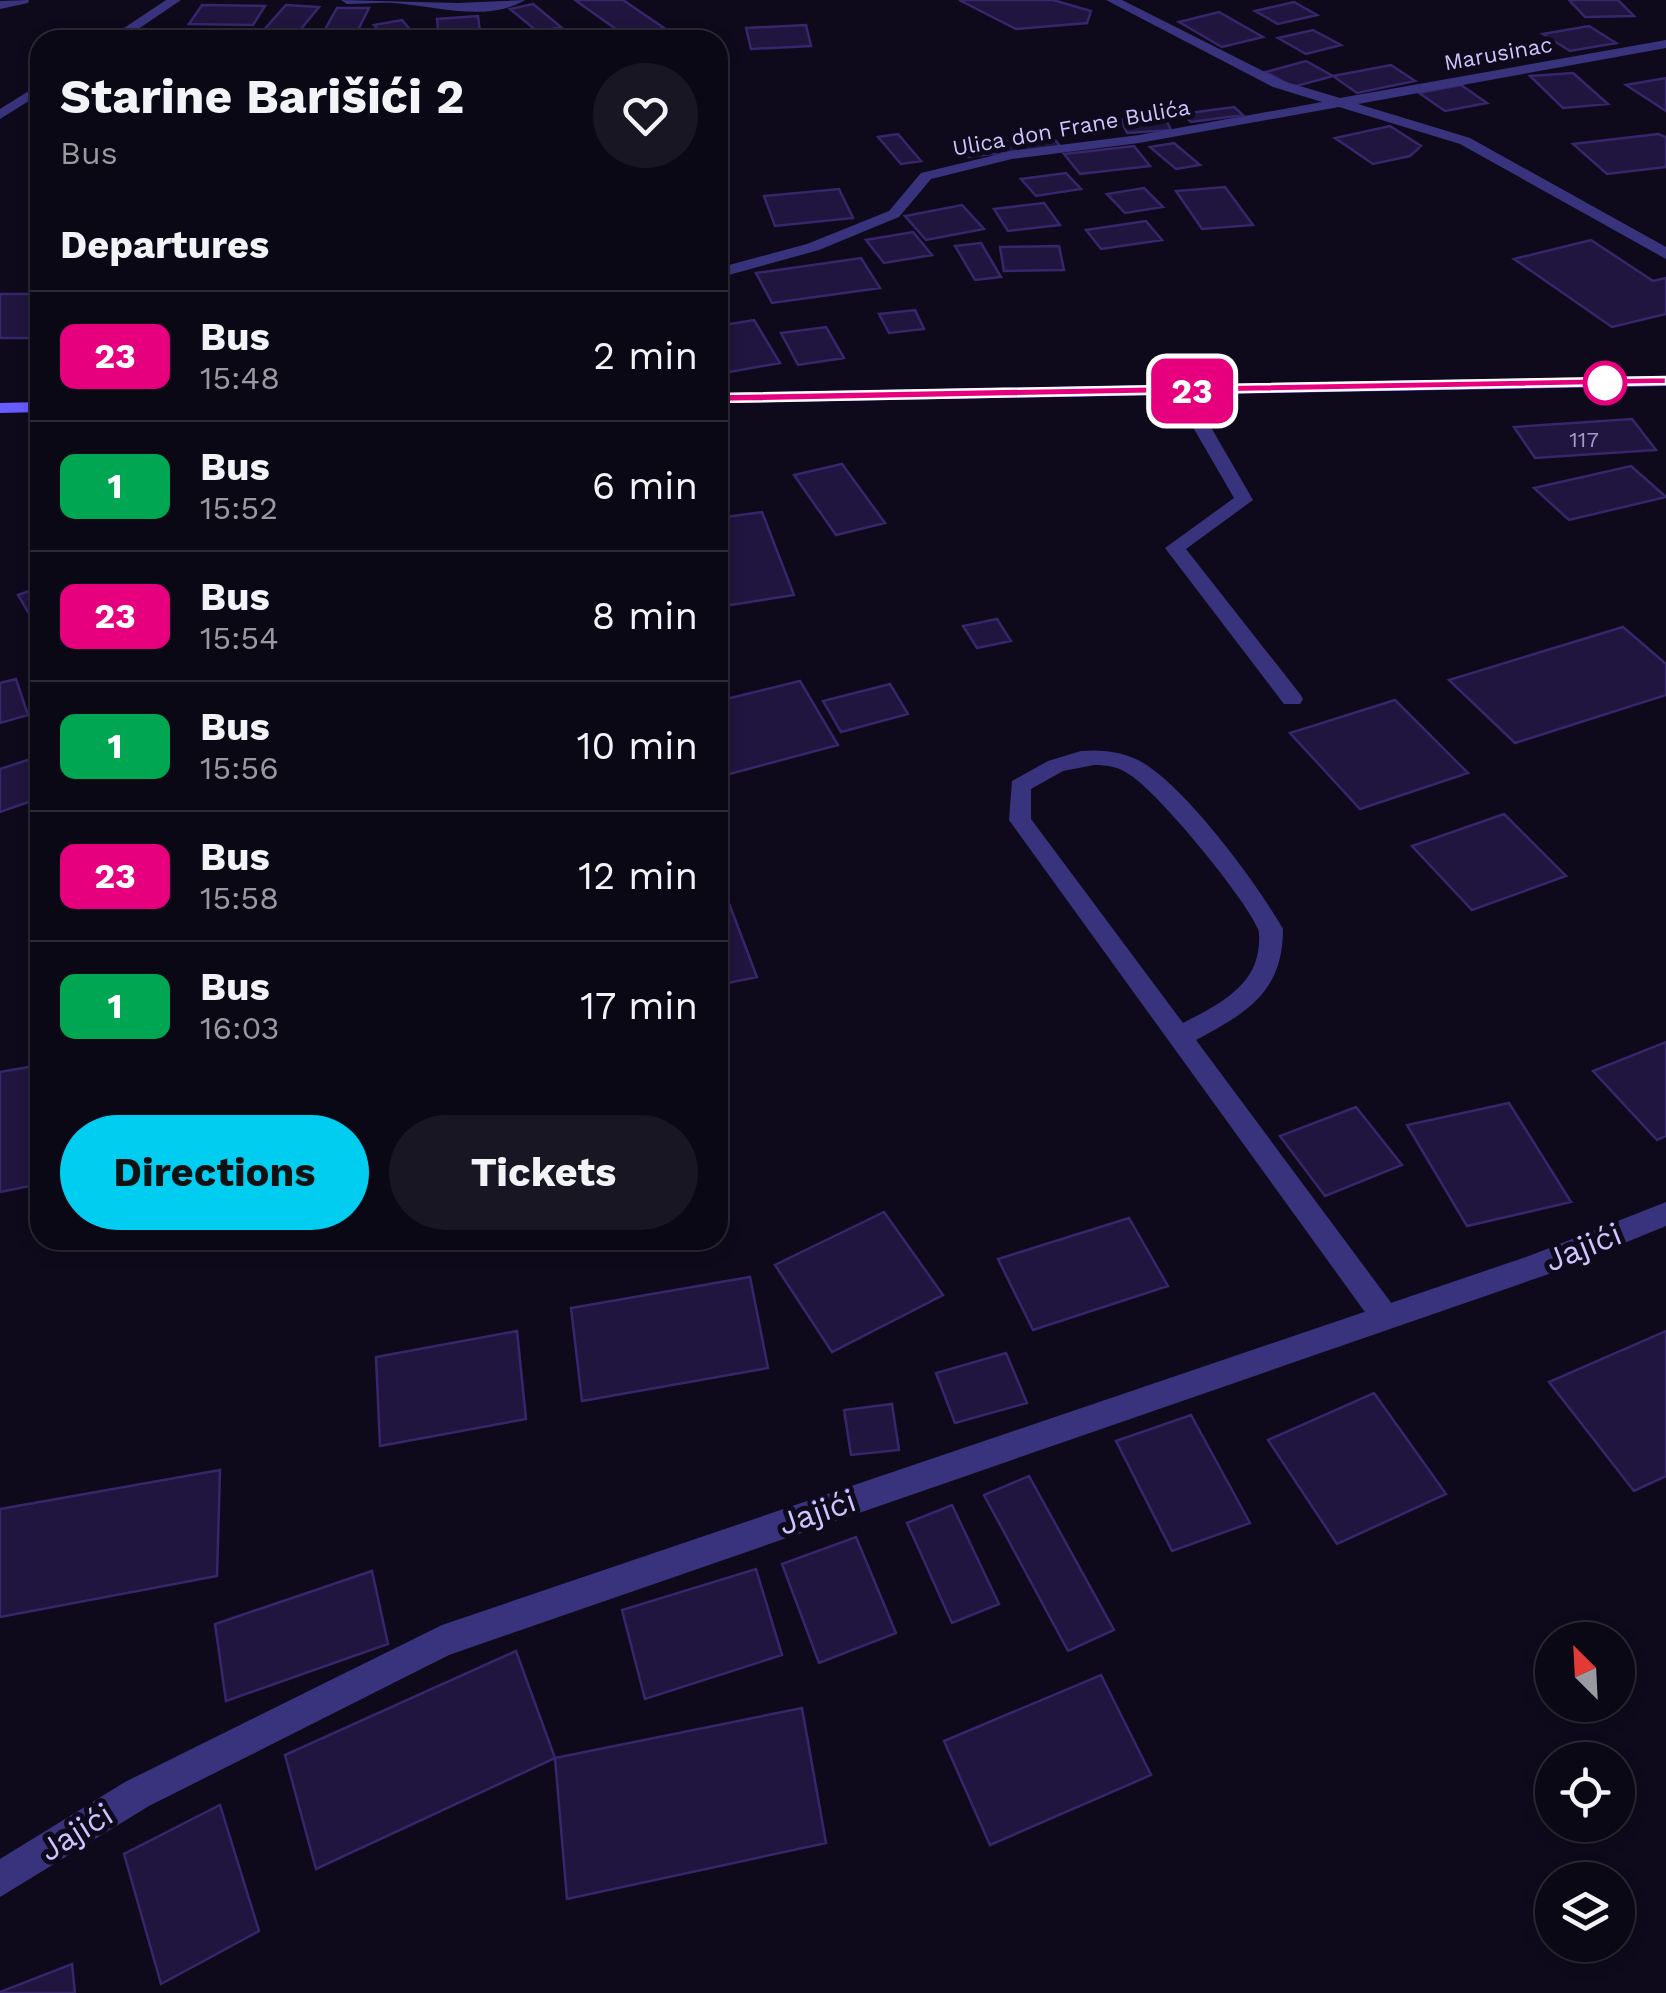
<!DOCTYPE html>
<meta charset="utf-8">
<style>
body{margin:0;font-family:"Work Sans",sans-serif;background:#181622;color:#f1f3f6;height:100vh;display:flex;flex-direction:column;font-size:38px;white-space:nowrap}
*{box-sizing:border-box;margin:0}
p{font-size:32px;color:#999aa0}
.icon{flex:none;width:55px;height:55px;fill:none;stroke:currentColor;stroke-width:2;stroke-linecap:round;stroke-linejoin:round}
.map{position:relative;flex:1;overflow:hidden}
.drawer{position:absolute;left:30px;top:30px;width:698px;height:1220px;display:flex;flex-direction:column;background:#0a0815;border-radius:30px;box-shadow:0 5px 15px #0003,0 0 0 2px #2a2934}
.drawer>*{flex:none}
.badge{padding:0 20px;border-radius:15px;font-size:35px;line-height:65px}
.needle{width:65px;rotate:336deg}
.tools{position:absolute;left:1535px;top:1622px;display:grid;gap:20px}
.tools a{display:grid;place-items:center;width:100px;height:100px;border-radius:50%;background:#0a0815;box-shadow:0 5px 15px #0003,0 0 0 2px #2a2934;font-size:50px}
.map>.badge{position:absolute;translate:-50% -50%;box-shadow:0 0 0 5px #fff}
h2{padding:0 30px;font-size:38px;line-height:90px}
.round{display:grid;place-items:center;flex:none;width:105px;height:105px;border-radius:52px;background:#181622}
.overview{display:flex;align-items:center;justify-content:space-between;height:170px;padding:0 30px}
h1{font-size:48px;font-weight:700;line-height:75px}
.button{display:flex;gap:20px;margin-top:auto;padding:20px 30px}
.button a{flex:1;height:115px;border-radius:60px;background:#00cdf0;color:#111;font-size:40px;font-weight:700;line-height:115px;text-align:center}
.button a+a{background:#181622;color:#f1f3f6}
ul{padding:0;list-style:none}
li{display:flex;align-items:center;gap:30px;height:130px;padding:0 30px;border-top:2px solid #2a2934}
li div{flex:1}
li b{display:block;font-size:38px}
li em{font-style:normal}
li .badge{min-width:110px;font-weight:700;text-align:center}
.map>svg:first-child{display:block}
</style>
<div class="map">
<svg width="1666" height="1993" viewBox="0 0 1666 1993">
<rect width="100%" height="100%" fill="#0e0a1c"/>
<!-- building -->
<path fill="#1f153e" stroke="#37266b" stroke-width="2.5" d="M575,0h48l41,28 -37,9z
M959,0h94l38,11 -4,12 -71,6z
M1569,0h49l16,16 -49,1z
M1294,2l23,13 -39,9 -23,-13z
M533,4l28,23 -23,5 -28,-23z
M202,5l63,1 -12,19 -64,-1z
M286,5l33,2 -23,28 -34,-3z
M337,8h32l-16,32h-34z
M1219,12l44,25 -41,10 -43,-25z
M478,16l3,24h-42l-2,-21z
M402,20l16,19 -31,1 -13,-15z
M806,25l5,21 -60,3 -5,-21z
M1589,26l27,17 -46,8 -27,-17z
M1313,30l28,15 -35,9 -28,-16z
M184,33l48,1 -4,6h-49z
M1306,61l27,15 -40,11 -27,-15z
M1391,65l24,16 -58,12 -24,-17z
M1573,73l35,31 -45,4 -33,-32z
M1666,78v33l-40,-26z
M1461,85l26,18 -42,8 -26,-18z
M1234,107l9,8 -52,7 -9,-8z
M1165,118l6,12 -44,3 -6,-13z
M1390,126l31,20 -11,10 -37,8 -38,-26z
M898,134l23,27 -20,3 -23,-27z
M1658,134l8,3v30l-59,7 -34,-30z
M1052,136l8,10 -92,11 -7,-10z
M1174,143l26,22 -24,4 -26,-22z
M1134,146l16,20 -70,8 -16,-20z
M1066,173l15,16 -45,7 -15,-17z
M1225,187l28,38 -51,4 -26,-38z
M1144,188l19,19 -38,6 -18,-19z
M839,189l14,29 -78,8 -11,-30z
M1044,203l16,22 -52,6 -14,-22z
M962,205l22,24 -58,11 -21,-24z
M1146,221l16,19 -61,9 -15,-19z
M913,232l19,23 -48,8 -18,-23z
M1591,240l62,41 13,-3v36l-54,13 -98,-68z
M981,243l20,34 -26,3 -20,-34z
M1059,246l5,24 -60,1 -4,-24z
M861,258l19,30 -108,15 -16,-30z
M0,294h40v44h-40z
M915,310l9,19 -35,4 -10,-19z
M754,320l26,43 -62,11v-48z
M826,327l18,31 -46,7 -17,-32z
M1632,419l24,31 -121,8 -21,-31z
M842,464l43,59 -49,12 -42,-60z
M1631,466l35,31 -97,23 -35,-32z
M762,512l32,83 -76,12v-89z
M40,587v21l-12,4 -10,-17z
M997,619l14,22 -34,7 -14,-22z
M1623,627l43,37v31l-151,48 -66,-63z
M16,679l12,36 -28,8v-40z
M800,681l38,64 -120,32v-76z
M890,684l18,30 -67,18 -18,-31z
M1395,700l73,73 -108,36 -70,-76z
M40,756v42l-40,14v-43z
M1504,814l62,62 -94,34 -60,-64z
M727,898l30,79 -39,8v-85z
M1666,1042v94l-9,4 -64,-69z
M40,1065v119l-40,8v-120z
M1509,1103l62,99 -104,24 -60,-101z
M1356,1107l46,58 -77,31 -45,-60z
M884,1212l59,83 -111,57 -57,-87z
M1129,1218l39,68 -135,44 -35,-71z
M750,1277l18,91 -186,33 -11,-93z
M517,1331l9,88 -146,27 -4,-89z
M1666,1331v145l-32,15 -85,-109z
M1006,1353l21,50 -72,20 -19,-50z
M1374,1393l72,101 -109,50 -69,-104z
M892,1404l7,46 -48,5 -7,-45z
M1191,1415l59,108 -78,28 -56,-110z
M220,1470l-3,106 -217,41v-108z
M1029,1476l85,154 -46,21 -84,-156z
M952,1505l47,99 -47,19 -45,-100z
M856,1537l40,96 -77,30 -37,-99z
M756,1569l26,86 -137,44 -23,-89z
M372,1571l16,73 -162,57 -11,-77z
M516,1651l39,107 -239,111 -31,-114z
M1101,1675l50,100 -161,70 -46,-104z
M802,1708l24,135 -259,56 -12,-141z
M220,1805l39,126 -98,53 -37,-130z
M72,1964l3,29h-75v-1z"/>
<g fill="none" stroke-linecap="round" stroke-linejoin="round">
<!-- lane -->
<path fill="#39337d" fill-rule="evenodd" d="M29,0l-1,3 -28,6v-8z
M1181,386l9,5 63,109 -67,49 114,145 3,5 -3,5h-16l-119,-156 69,-50 -62,-107z
M1081,751c23,-2 47,1 67,15 44,30 108,116 135,163 0,63 -36,84 -87,111l199,268 4,9 -4,9 -10,4 -10,-4 -366,-506 3,-39 36,-20zM1094,765c14,0 25,2 36,10 28,17 116,124 128,154 2,5 1,17 0,23 -6,37 -44,55 -75,71l-152,-204v-30l32,-18z"/>
<!-- street -->
<path fill="#39337d" fill-rule="evenodd" d="M166,0h15l-59,40h-16z
M341,0l117,3 67,-3c-38,23 -90,6 -131,3 -15,-1 -32,1 -47,1z
M1106,0h16l161,81 57,17 326,-58v8l-308,56 112,34 196,109v12l-206,-115 -121,-37 -200,36 -127,16 -81,20 -32,38 -80,33 -101,28v-10l89,-24 82,-33 32,-38 91,-22 127,-16 183,-33 -49,-15z
M40,84v10l-40,25v-10z
M1666,1202v24l-120,49 -1097,380 -300,151 -149,91v-38l125,-77 317,-157 1087,-369z"/>
<!-- secondary -->
<path fill="#685cff" fill-rule="evenodd" d="M1666,376v10l-948,17v-10z
M40,402v10l-40,1v-10z"/>
</g>
<!-- line -->
<path fill="#e6007e" stroke="#fff" stroke-width="2.5" d="M1666,377v7l-948,18 -7,-4 7,-4z"/>
<!-- markers -->
<circle fill="#fff" stroke="#e6007e" stroke-width="5" cx="1605" cy="383" r="20"/>
<g text-anchor="middle" stroke-width="10" stroke-linejoin="round" paint-order="stroke">
<!-- far-street labels -->
<g font-size="22" fill="#cec5ff" stroke="#0e0a1c">
<text transform="translate(1498 53) rotate(-10)" y="8">Marusinac</text>
<text transform="translate(1071 127) rotate(-10)" y="8">Ulica don Frane Bulića</text>
</g>
<!-- number labels -->
<g font-size="22" fill="#a299cf">
<text x="1584" y="447">117</text>
</g>
<!-- near-street labels -->
<g font-size="32" fill="#cec5ff" stroke="#0e0a1c">
<text transform="translate(1583 1247) rotate(-22)" y="11">Jajići</text>
<text transform="translate(817 1512) rotate(-19)" y="11">Jajići</text>
<text transform="translate(76 1832) rotate(-32)" y="11">Jajići</text>
</g>
</g>
</svg>
<div class="tools">
<a><svg class="needle" viewBox="-14 -14 28 28"><path d="M0-13l5 13h-10z" fill="#e53935"/><path d="M0 13l5-13h-10z" fill="#999aa0"/></svg></a>
<a><svg class="icon" aria-label="locate" viewBox="0 0 24 24"><circle cx="12" cy="12" r="6"/><path d="M12 2v4M12 18v4M2 12h4M18 12h4"/></svg></a>
<a><svg class="icon" aria-label="layers" viewBox="0 0 24 24"><path d="M12 4l9 5-9 5-9-5zM3 14l9 5 9-5"/></svg></a>
</div>
<b class="badge" style="left:1192px;top:391px;background:#e6007e;color:#fff">23</b>
<section class="drawer">
<div class="overview"><div><h1>Starine Barišići 2</h1><p>Bus</p></div><a class="round"><svg class="icon" aria-label="heart" viewBox="0 0 24 24"><path d="M12 20l-8-8c-3-5 5-10 8-4 3-6 11-1 8 4z"/></svg></a></div>
<h2>Departures</h2>
<ul>
<li><span class="badge" style="background:#e6007e;color:#fff">23</span><div><b>Bus</b><p>15:48</p></div><em>2 min</em></li>
<li><span class="badge" style="background:#00a651;color:#fff">1</span><div><b>Bus</b><p>15:52</p></div><em>6 min</em></li>
<li><span class="badge" style="background:#e6007e;color:#fff">23</span><div><b>Bus</b><p>15:54</p></div><em>8 min</em></li>
<li><span class="badge" style="background:#00a651;color:#fff">1</span><div><b>Bus</b><p>15:56</p></div><em>10 min</em></li>
<li><span class="badge" style="background:#e6007e;color:#fff">23</span><div><b>Bus</b><p>15:58</p></div><em>12 min</em></li>
<li><span class="badge" style="background:#00a651;color:#fff">1</span><div><b>Bus</b><p>16:03</p></div><em>17 min</em></li>
</ul>
<div class="button"><a>Directions</a><a>Tickets</a></div>
</section>
</div>
